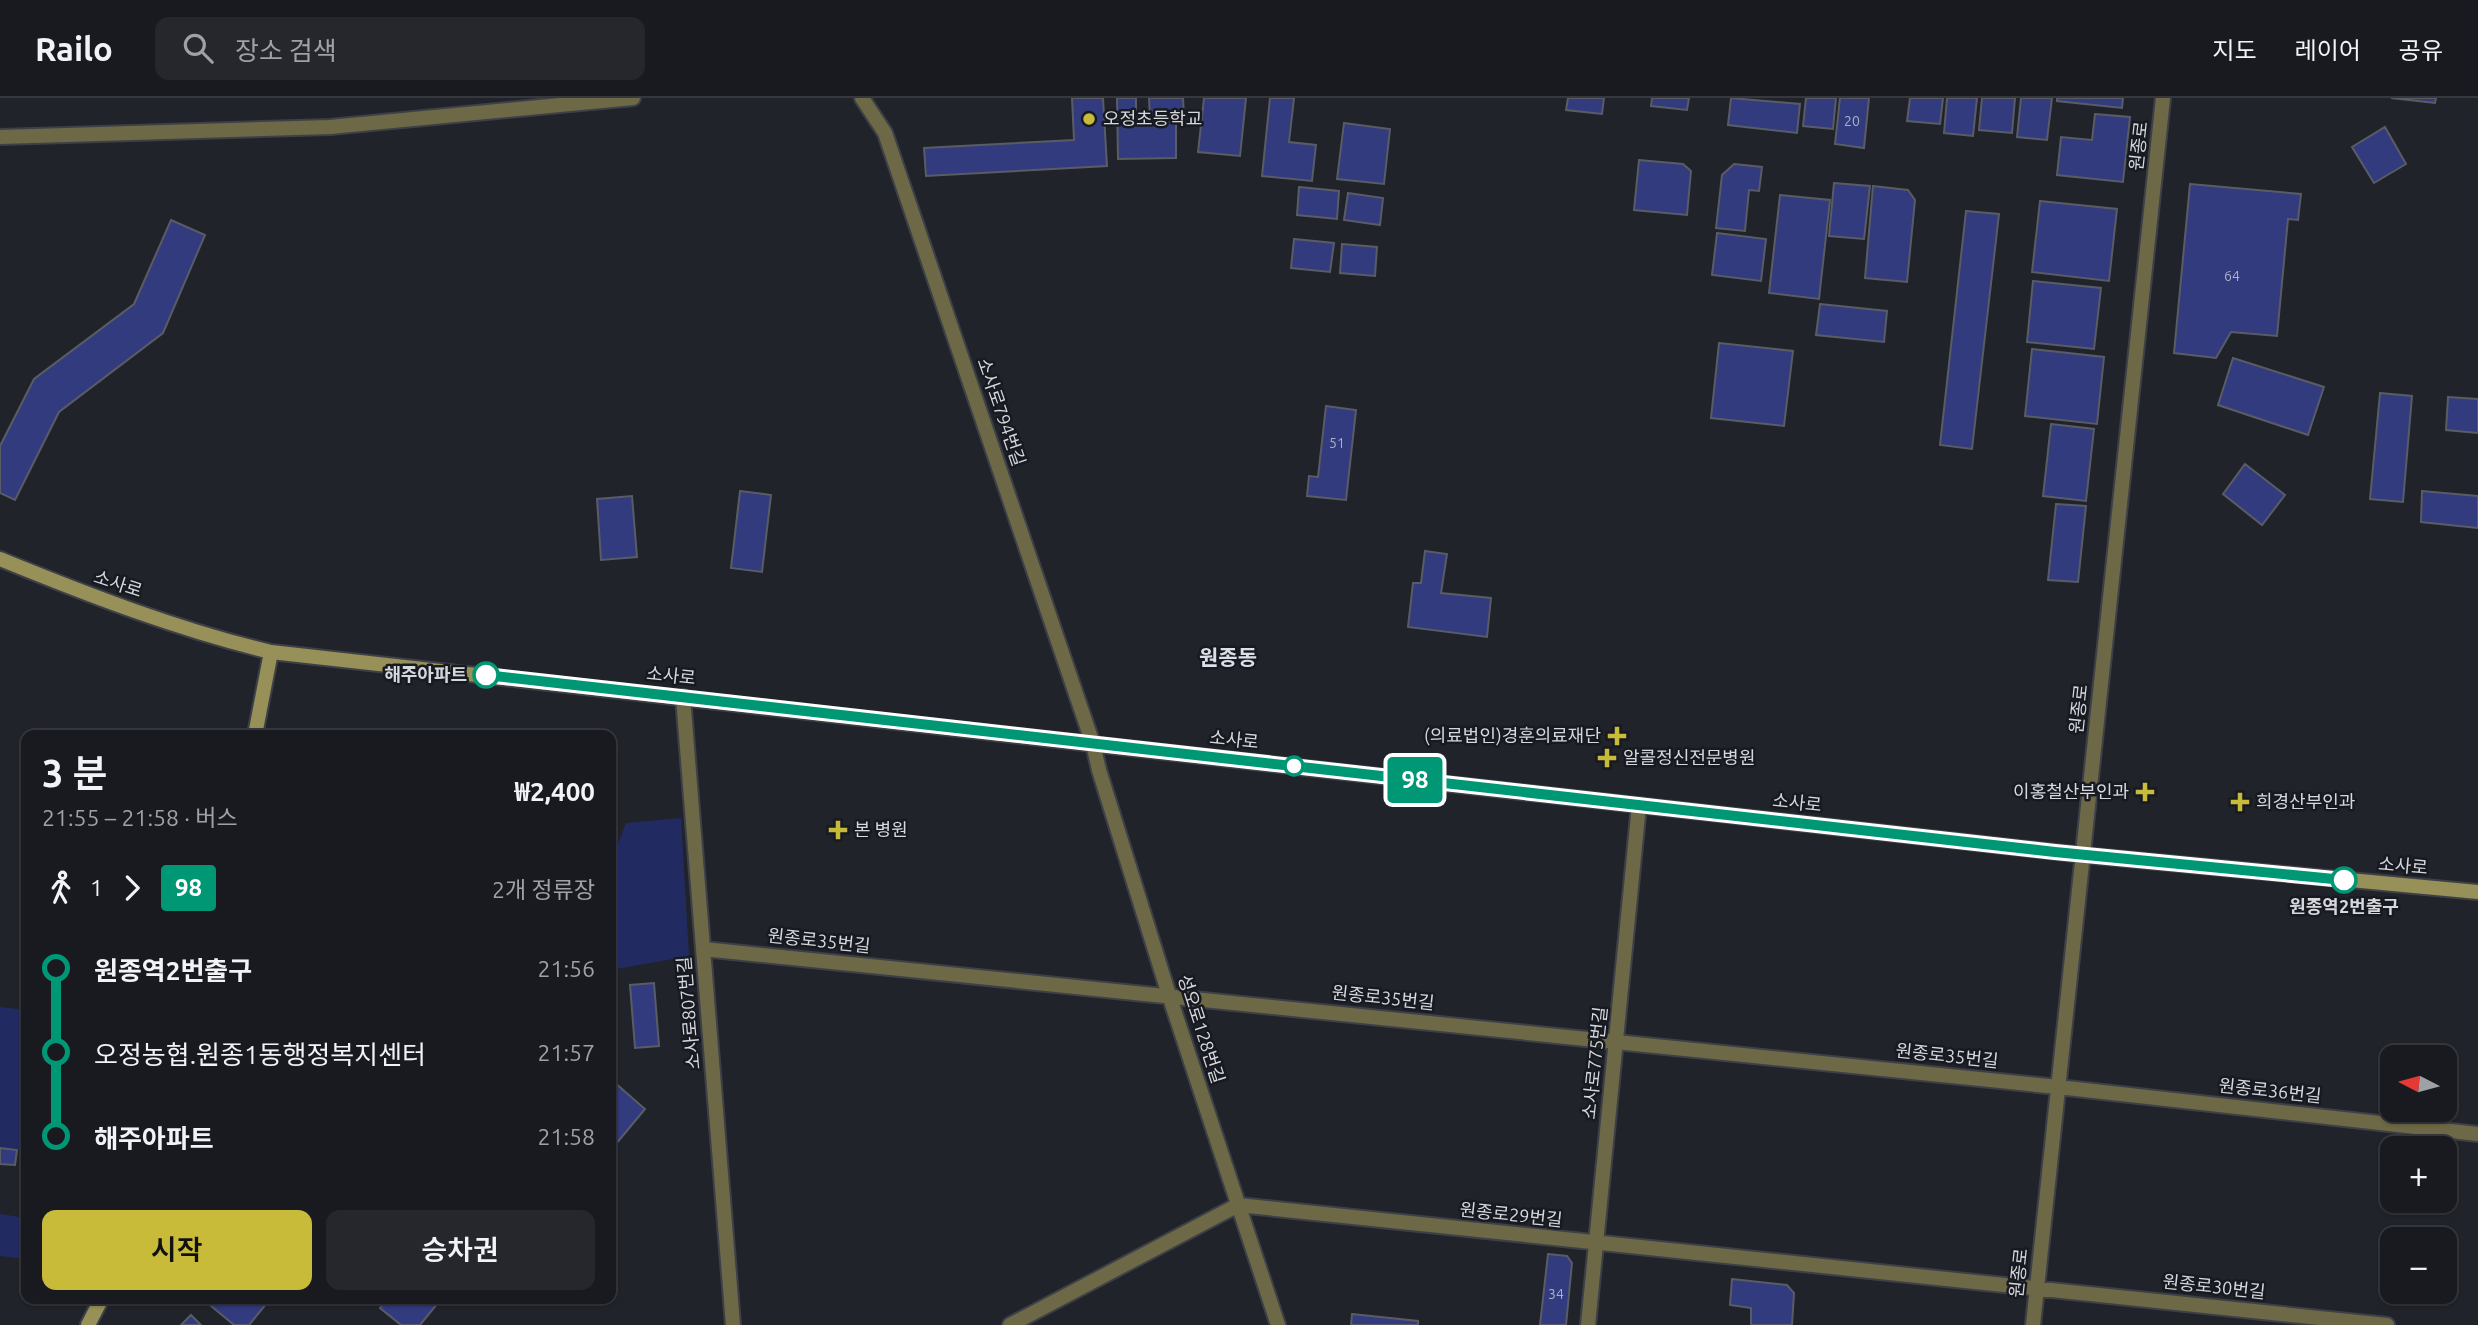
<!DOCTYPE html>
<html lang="ko">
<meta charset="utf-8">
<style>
body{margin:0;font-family:Ubuntu,"Noto Sans KR",sans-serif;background:#26272d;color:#f1f3f6;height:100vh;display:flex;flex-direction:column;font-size:26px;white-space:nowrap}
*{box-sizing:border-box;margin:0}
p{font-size:23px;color:#9fa1a5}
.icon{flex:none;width:38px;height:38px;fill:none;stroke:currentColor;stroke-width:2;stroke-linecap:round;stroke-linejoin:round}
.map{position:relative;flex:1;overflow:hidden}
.side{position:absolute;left:21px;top:632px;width:595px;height:574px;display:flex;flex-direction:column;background:#191a20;border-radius:14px;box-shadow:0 2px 5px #0004,0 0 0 2px #37383e}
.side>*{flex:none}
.badge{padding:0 14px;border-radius:5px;font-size:24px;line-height:46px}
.needle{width:46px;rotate:276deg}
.controls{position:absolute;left:2380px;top:947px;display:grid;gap:14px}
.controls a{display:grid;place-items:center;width:77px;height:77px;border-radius:14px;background:#191a20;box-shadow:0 2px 5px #0004,0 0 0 2px #37383e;font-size:35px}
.map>.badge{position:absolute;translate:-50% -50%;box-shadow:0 0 0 4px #fff}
.legs{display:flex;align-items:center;gap:10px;height:77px;padding:0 21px;font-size:23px}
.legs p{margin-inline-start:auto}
.headline{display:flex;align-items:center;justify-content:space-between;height:119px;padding:0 21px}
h1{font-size:38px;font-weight:600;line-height:52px}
.action{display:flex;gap:14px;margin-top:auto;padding:14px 21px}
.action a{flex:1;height:80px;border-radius:14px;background:#c9bb3a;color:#111;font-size:28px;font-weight:600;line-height:80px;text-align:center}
.action a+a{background:#26272d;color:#f1f3f6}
ul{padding:0 21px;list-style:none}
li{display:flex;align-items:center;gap:24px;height:84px;font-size:26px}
li i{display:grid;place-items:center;width:10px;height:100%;margin:0 9px;background:currentColor}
li i::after{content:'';width:18px;height:18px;margin:-9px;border:5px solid;border-radius:50%;background:#191a20}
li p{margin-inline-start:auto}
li:first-child i{background:linear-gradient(#0000 50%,currentColor 0)}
li:last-child i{background:linear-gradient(currentColor 50%,#0000 0)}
header{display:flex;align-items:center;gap:42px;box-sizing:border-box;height:98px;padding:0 35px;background:#191a20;border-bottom:2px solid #37383e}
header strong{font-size:33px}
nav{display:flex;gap:38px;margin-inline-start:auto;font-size:24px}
.search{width:490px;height:63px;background:#26272d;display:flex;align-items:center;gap:18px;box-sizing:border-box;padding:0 24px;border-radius:14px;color:#9fa1a5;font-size:26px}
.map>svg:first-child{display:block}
</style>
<header>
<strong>Railo</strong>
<div class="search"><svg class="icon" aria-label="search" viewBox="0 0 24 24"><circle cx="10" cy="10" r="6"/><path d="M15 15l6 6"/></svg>장소 검색</div>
<nav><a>지도</a><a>레이어</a><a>공유</a></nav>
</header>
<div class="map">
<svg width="2478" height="1227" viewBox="0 0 2478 1227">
<rect width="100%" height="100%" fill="#21232a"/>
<!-- green -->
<path fill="#222a62" d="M681,720l8,138 -78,14v-109l15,-38z
M0,909l26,3v140l-26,-2z
M0,1116l26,4v41l-26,-3z"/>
<!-- building -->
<path fill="#313b7e" stroke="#5a5c65" stroke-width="2" d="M1072,0h31l4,68 -181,10 -2,-28 150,-8z
M1117,0h19v23h40v37l-58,1z
M1149,0h34l1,20 -34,1z
M1204,0h42l-6,58 -42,-4z
M1270,0h24l-5,44 27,3 -4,36 -50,-5z
M1568,0h36l-2,16 -36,-4z
M1652,0h37l-2,12 -36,-4z
M1731,0l69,6 -3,29 -69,-8z
M1806,0h30l-3,31 -30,-3z
M1840,0h29l-5,50 -29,-4z
M1910,0h33l-3,26 -33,-3z
M1947,0h30l-4,38 -29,-3z
M1982,0h33l-3,35 -33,-3z
M2021,0h31l-5,42 -30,-3z
M2057,0h66l-1,10 -65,-7z
M2391,0h45l-1,5z
M2095,16l35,3 -7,65 -66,-7 4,-38 31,3z
M1344,25l46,6 -6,55 -47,-5z
M2385,29l21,37 -32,19 -22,-36z
M1639,62l44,4 8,7 -4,44 -53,-5z
M1734,66l28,3 -3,24 -10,-1 -4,41 -29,-3 6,-53z
M1834,85l36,3 -6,53 -35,-3z
M2190,86l111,10 -3,26 -10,-1 -11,117 -46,-4 -15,26 -42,-5z
M1873,88l35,4 7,10 -8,82 -42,-4z
M1299,89l40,4 -2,28 -40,-4z
M1348,95l35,5 -3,27 -36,-5z
M1780,97l50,5 -11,99 -50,-6z
M2040,103l77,8 -8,72 -77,-9z
M1966,113l33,3 -27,235 -32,-4z
M171,122l34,15 -42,98 -104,79 -44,88 -15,-7v-47l34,-67 100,-75z
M1717,135l49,6 -5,42 -49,-6z
M1294,141l40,4 -4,29 -39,-4z
M1342,146l35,3 -2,29 -35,-3z
M2033,183l68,7 -7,61 -67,-7z
M1820,206l67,7 -3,31 -68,-7z
M1719,245l74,8 -9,75 -73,-8z
M2032,251l72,8 -7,67 -72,-8z
M2233,260l91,29 -16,48 -90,-30z
M2380,295l32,3 -9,106 -33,-3z
M2448,299l30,2v34l-32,-3z
M1326,308l30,4 -10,90 -39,-4 2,-20 9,1z
M2051,326l43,5 -8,72 -43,-5z
M2245,366l40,31 -23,30 -39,-31z
M740,393l31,4 -9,77 -31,-4z
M2422,393l56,5v32l-57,-6z
M632,398l5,61 -36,3 -4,-61z
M2056,406l30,2 -8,76 -30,-2z
M1425,453l22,3 -6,39 50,5 -4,39 -79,-10 5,-44h8z
M654,885l5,63 -24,2 -5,-63z
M614,984l31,27 -34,41v-64z
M0,1050l17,2 -2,15 -15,-1z
M1548,1156l19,2 5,7 -6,62h-26z
M1732,1181l55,6 7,8 -2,32h-41v-17l-21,-3z
M218,1200h53l-22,27h-15l-23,-19z
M388,1200h54l-22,27h-19l-21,-17z
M1352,1216l66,7v4h-67z
M191,1217l10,10h-20z"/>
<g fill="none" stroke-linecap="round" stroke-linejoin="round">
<defs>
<path id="street" d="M862,0l23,35 208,611 6,26 70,225 109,330
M0,39l330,-10 303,-29
M683,599l50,628
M703,851l1355,138 420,47
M1010,1227l228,-120 1149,120
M1588,1227l51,-520
M2033,1227l130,-1227"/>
<path id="secondary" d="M0,461c88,36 179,71 271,93l1812,203 395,37
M255,637l16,-83
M88,1227l14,-27"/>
</defs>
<!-- street casing -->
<use href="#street" stroke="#3e4047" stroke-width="18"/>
<!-- secondary casing -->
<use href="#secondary" stroke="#3e4047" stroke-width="18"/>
<!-- street -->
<use href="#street" stroke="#6d6947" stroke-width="14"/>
<!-- secondary -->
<use href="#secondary" stroke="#979058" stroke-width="14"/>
</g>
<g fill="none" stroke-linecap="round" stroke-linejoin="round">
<defs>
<path id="line-1" d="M486,577l1569,177 289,28"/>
</defs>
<!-- line-1 casing -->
<use href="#line-1" stroke="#fff" stroke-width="16"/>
<!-- line-1 -->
<use href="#line-1" stroke="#009775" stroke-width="10"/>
</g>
<!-- markers -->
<g fill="#c9bb3a" stroke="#181a21" stroke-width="2.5">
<circle cx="1089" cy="21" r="7"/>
<path d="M1613.5 627.5h7v7h7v7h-7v7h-7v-7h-7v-7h7z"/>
<path d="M1603.5 649.5h7v7h7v7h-7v7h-7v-7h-7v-7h7z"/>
<path d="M2141.5 683.5h7v7h7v7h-7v7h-7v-7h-7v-7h7z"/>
<path d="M2236.5 693.5h7v7h7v7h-7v7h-7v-7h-7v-7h7z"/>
<path d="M834.5 721.5h7v7h7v7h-7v7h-7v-7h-7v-7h7z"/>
</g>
<g fill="#fff" stroke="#009775" stroke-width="3.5">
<circle cx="486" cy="577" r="12"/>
<circle cx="1294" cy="668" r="9"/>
<circle cx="2344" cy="782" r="12"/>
</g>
<g text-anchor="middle" stroke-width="5" stroke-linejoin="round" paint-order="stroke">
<!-- number labels -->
<g font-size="14" fill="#adb1c5">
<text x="1852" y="28">20</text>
<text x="2232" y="183">64</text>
<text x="1337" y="350">51</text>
<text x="1556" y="1201">34</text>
</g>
<!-- poi labels -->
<g font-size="18" fill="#d6d8dd" stroke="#181a21" text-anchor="start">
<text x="1103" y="27">오정초등학교</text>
<text x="1601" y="644" text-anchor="end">(의료법인)경훈의료재단</text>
<text x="1623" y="666">알콜정신전문병원</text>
<text x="2129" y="700" text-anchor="end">이홍철산부인과</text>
<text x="2256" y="710">희경산부인과</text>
<text x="854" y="738">본 병원</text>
</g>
<!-- street labels -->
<g font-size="18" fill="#d6d8dd" stroke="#181a21">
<text transform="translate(2139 48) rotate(-84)" y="6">원종로</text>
<text transform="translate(1001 314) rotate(71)" y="6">소사로794번길</text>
<text transform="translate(118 486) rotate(18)" y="6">소사로</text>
<text transform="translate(671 578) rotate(6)" y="6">소사로</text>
<text transform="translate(2079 611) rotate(-84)" y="6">원종로</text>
<text transform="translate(1234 642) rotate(6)" y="6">소사로</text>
<text transform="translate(1797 705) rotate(6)" y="6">소사로</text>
<text transform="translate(2403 768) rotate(5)" y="6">소사로</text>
<text transform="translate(819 843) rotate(6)" y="6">원종로35번길</text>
<text transform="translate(1383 900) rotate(6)" y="6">원종로35번길</text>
<text transform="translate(689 915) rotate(-95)" y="6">소사로807번길</text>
<text transform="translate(1201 931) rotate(72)" y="6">성오로128번길</text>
<text transform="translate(1947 958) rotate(6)" y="6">원종로35번길</text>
<text transform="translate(1595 965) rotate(-84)" y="6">소사로775번길</text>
<text transform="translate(2270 993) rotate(6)" y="6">원종로36번길</text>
<text transform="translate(1511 1117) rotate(6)" y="6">원종로29번길</text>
<text transform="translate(2019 1175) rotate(-84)" y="6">원종로</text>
<text transform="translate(2214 1189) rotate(6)" y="6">원종로30번길</text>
</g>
<!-- stop labels -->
<g font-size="18" font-weight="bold" fill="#d6d8dd" stroke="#181a21" text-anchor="end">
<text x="467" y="583">해주아파트</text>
<text x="2344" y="815" text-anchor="middle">원종역2번출구</text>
</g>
<!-- quarter labels -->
<g font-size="21" font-weight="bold" fill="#dcdfe9" stroke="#181a21">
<text x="1228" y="567">원종동</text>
</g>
</g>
</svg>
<div class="controls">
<a><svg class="needle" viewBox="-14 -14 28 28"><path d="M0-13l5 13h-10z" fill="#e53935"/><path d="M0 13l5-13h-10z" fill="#9fa1a5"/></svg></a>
<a>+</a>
<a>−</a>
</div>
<b class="badge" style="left:1415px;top:682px;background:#009775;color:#fff">98</b>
<section class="side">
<div class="headline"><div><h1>3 분</h1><p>21:55 – 21:58 · 버스</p></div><b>₩2,400</b></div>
<div class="legs"><svg class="icon" aria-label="walk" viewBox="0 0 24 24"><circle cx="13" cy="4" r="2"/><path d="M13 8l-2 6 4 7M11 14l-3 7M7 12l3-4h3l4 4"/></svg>1<svg class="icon" aria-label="forward" viewBox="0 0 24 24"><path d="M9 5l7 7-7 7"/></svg><b class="badge" style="background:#009775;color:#fff">98</b><p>2개 정류장</p></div>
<ul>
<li><i style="color:#009775"></i><b>원종역2번출구</b><p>21:56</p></li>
<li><i style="color:#009775"></i><span>오정농협.원종1동행정복지센터</span><p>21:57</p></li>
<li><i style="color:#009775"></i><b>해주아파트</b><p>21:58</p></li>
</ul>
<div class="action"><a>시작</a><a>승차권</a></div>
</section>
</div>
